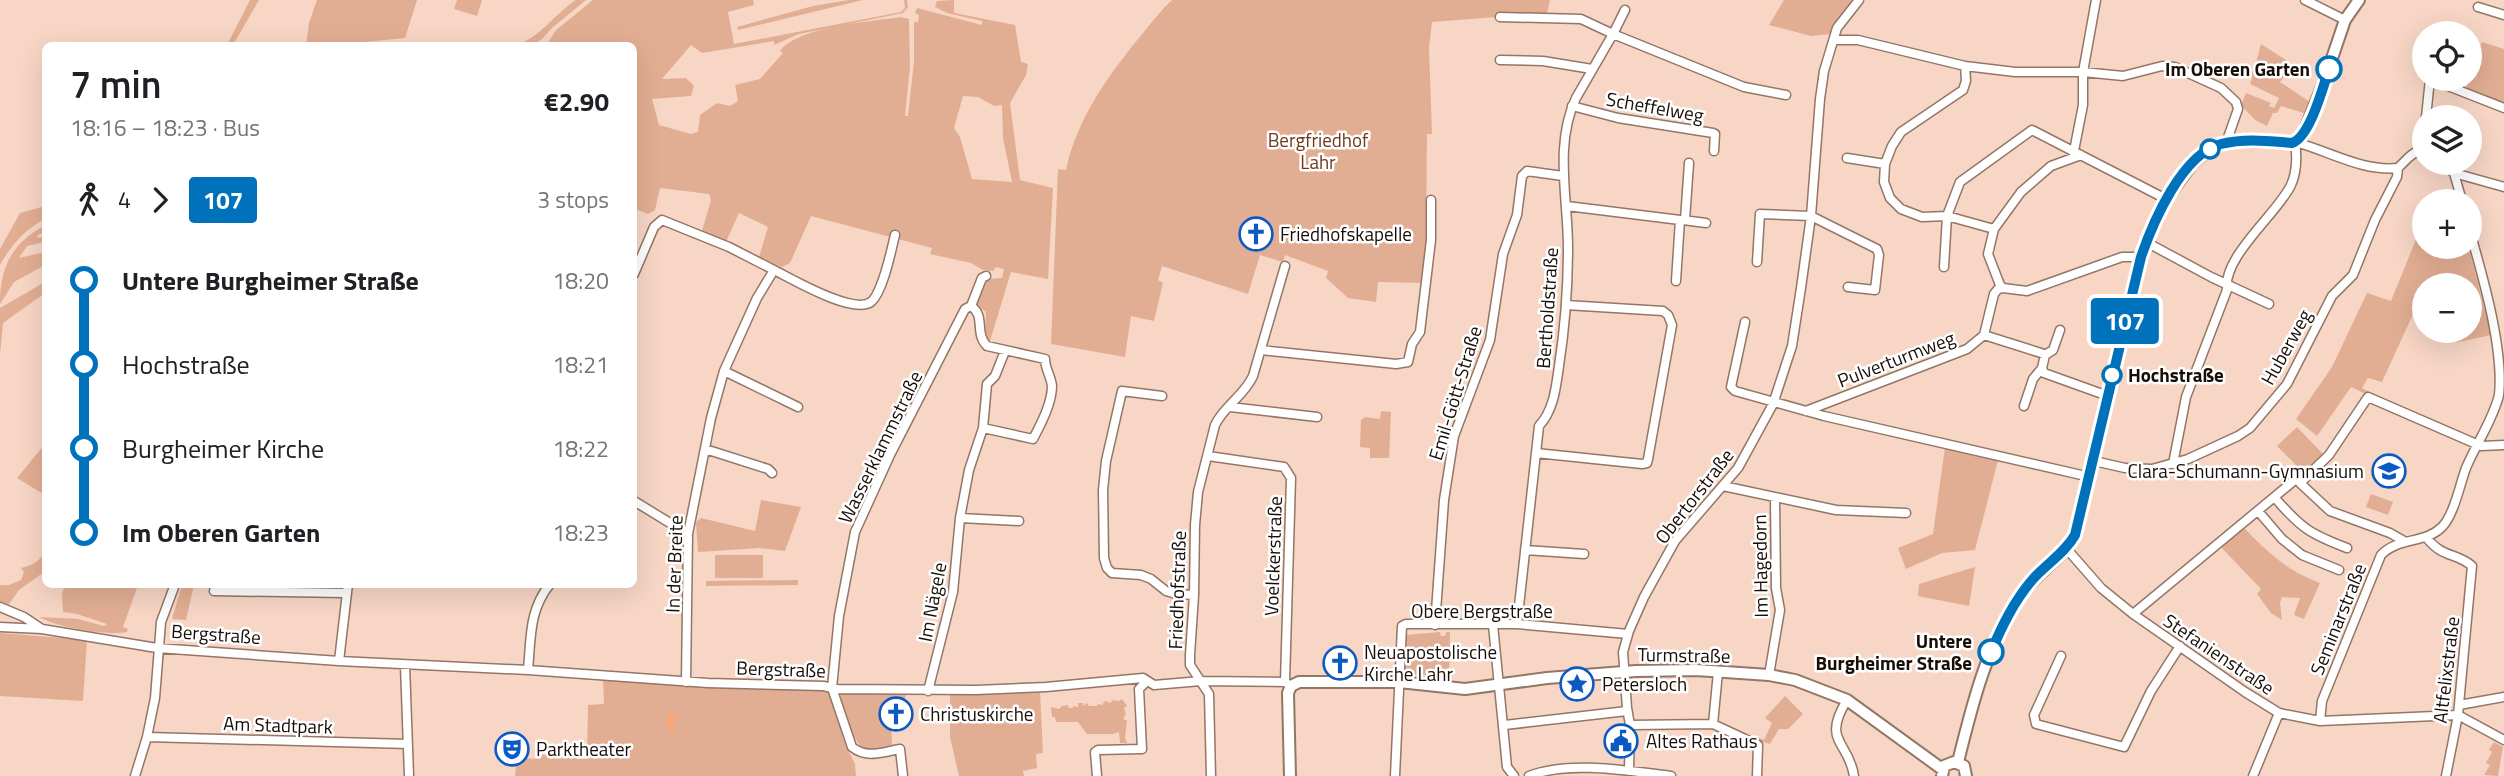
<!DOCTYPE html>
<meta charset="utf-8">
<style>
body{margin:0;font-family:"Titillium Web",sans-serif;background:#f6f6f6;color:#202124;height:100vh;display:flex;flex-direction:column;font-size:26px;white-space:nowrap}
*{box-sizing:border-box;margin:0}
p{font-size:23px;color:#757577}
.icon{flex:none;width:38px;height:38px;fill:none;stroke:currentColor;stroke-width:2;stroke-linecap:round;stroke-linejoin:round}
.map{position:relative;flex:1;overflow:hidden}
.sheet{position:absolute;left:42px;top:42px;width:595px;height:546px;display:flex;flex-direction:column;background:#fff;border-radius:10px;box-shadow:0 7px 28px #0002}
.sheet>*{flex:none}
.badge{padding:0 14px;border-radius:5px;font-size:24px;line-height:46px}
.fabs{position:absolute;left:2412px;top:21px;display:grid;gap:14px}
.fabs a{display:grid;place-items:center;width:70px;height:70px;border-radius:50%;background:#fff;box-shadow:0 7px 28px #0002;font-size:35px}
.map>.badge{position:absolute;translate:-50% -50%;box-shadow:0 0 0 4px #fff}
.legs{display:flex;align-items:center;gap:10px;height:77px;padding:0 28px;font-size:23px}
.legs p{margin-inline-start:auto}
.headline{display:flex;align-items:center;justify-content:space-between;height:119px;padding:0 28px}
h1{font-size:38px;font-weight:600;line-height:52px}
ul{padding:0 28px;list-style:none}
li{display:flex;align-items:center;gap:24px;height:84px;font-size:26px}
li i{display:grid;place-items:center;width:10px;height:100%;margin:0 9px;background:currentColor}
li i::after{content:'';width:18px;height:18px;margin:-9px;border:5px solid;border-radius:50%;background:#fff}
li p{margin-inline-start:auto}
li:first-child i{background:linear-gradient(#0000 50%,currentColor 0)}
li:last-child i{background:linear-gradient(currentColor 50%,#0000 0)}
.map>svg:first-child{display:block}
</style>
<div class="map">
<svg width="2504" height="776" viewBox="0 0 2504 776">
<rect width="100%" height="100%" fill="#f7d6c5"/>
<!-- green -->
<path fill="#e2ae93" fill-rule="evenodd" d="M250,0h9l-26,45h-6z
M317,0h100l-12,38 -71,7h-28l3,-22z
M457,0h25l-5,16 -23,-7z
M576,0h10l-34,28 -11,12 -9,5h-15c23,-8 39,-32 59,-45z
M593,0h160l1,5 -26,7 6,32 167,-32 4,-4 -1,-8h3l1,7 -5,6 -104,21 -25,11v-4l-72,12 -11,-8 -29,34 24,-1 8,8 -3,10 -39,3 7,26 32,9 7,-2 2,-17 17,-12 13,3 8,-5 -3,-16 25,-6 23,-26 -3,-2c19,-25 90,-29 120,-34l9,2 1,48 -5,49h3l6,-55v-39h4l1,-7 -4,-2 2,-5 65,17v-4l-35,-8 -12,-6 2,-6 17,-1v13l61,12 6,37 7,2 -2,11 -16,28 10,77 33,8 -5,91 -37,-7 -22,72 -4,-7 1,-25 -11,-8 12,-25 15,-1 2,-9 -8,-2 -3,4 -10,-1 -12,-7 -41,-9 2,-6 -121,-32 -21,47 -8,4 -23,-10 9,-30 -29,-14 -13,29 -24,-11 9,-31 -2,-6 -49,-6 -5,22 -7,4 -13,-5 -1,-1v-162h-88l10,-16zM963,96l15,1 16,9 8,-1 1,33 9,44 -40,-3 -12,-42 -6,-9z
M849,0h14l-125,30 -1,-3 76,-21z
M1172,0h378l-3,13 -115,9 -3,26 3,86h-5l-1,107 -4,42 -44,-1 -2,20 -28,-4 -22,-20 2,-7 -43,-16 -2,7 -23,-7 -12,39 -86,-28 -4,14 5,3 -9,38 -23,-5 -6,41 -74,-13 7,-175 8,1c11,-52 43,-96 77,-137 9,-11 18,-23 29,-33z
M1784,0h74l-27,34 -20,2 -42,-11z
M2482,42l22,7v54l-38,-14z
M2261,44l25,16 -3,3 2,13 -5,6 30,20 -6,11 -23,-7 -4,7h-4l-6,13 -12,-6 -14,-15 5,-12 25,10 -2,3 5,2 5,-10 -29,-14 2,-6 -3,-1 6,-10z
M45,206v13c-21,11 -33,25 -45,46v-16l20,-36z
M44,226l1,7 -8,2 1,3 7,-2v6l-18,4 -8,12 26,-6v13l-31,17 -14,22c0,-36 11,-60 44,-78z
M2417,237l7,2v8h26l20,5 21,83 -33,7 -20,-8 1,-3h30v-46h-45v30l-10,-3 -32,70 -14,-4 -6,10 5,3 -1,3 -15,-7 -34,49 -21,-17 36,-52 35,-74 24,8z
M45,282v11l-42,30 -3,32v-47z
M1381,411l10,1 -2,46h-19v-10l-10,-1 1,-27 4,-3 15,2z
M2297,427l26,27 -19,19 -27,-27z
M45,444v51l-28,-17z
M1945,447l53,13 -23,90 -33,3 -36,16 -8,-21 35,-14z
M2371,494l22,8 -5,13 -22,-8z
M761,500l40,7 -16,44 -26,-3 -61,4 -2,-30 5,-4 54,13z
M2242,526c26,26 43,44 78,57l-16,36 -10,-4 6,-17 -18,-1 -2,6 2,17 -11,-7 -14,-19 4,-5 -42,-44z
M45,552l-1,20 -25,18 -12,17 -7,-2v-20h9l12,-5 3,-8 -3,-4c10,-2 19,-7 24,-16z
M715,555h48v23h-48z
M1975,567l-6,39 -51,-10 1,-12z
M798,580v5l-92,1v-5z
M65,585h73l-15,42 5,2 -1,3c-20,4 -71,-5 -88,-15l39,2 26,7 3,-2 -30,-10 -14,-2 -1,-18z
M182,585h12l-8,35 -14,-1z
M1440,632l1,4h4l1,-4h4l-1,45 -41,-3 -3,-3 1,-36z
M0,633l87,7 -4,61 -83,-5z
M603,679l225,12 4,5 13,48 10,20 1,12h-341l2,-18 22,1v-4l37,-1 1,5h10l1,-54 16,-1z
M1040,690l3,63 -7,1 1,14 -14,3 1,5h-65l-9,-39v-45z
M840,693l66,1 -1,5h-16l-1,8 -6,1 1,11 8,1 1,25c-8,2 -19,6 -28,3 -12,-4 -20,-42 -24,-55z
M1785,696l18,18 -15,15h-9l-9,15 -14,-4 1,-3 7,3 8,-17 -7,-5z
M1122,699l5,7 -3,2 2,7 -2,1v4h3l-2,18 2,5h-7l-1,-11 -6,2h-26l-9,-12h-22l-1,-5h-3l-1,-10 8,2 3,-3 6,-1 1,3h4v-2l5,1v-4h5l1,3 3,-3 2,3h8l1,-2 4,1 3,-4 6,2 1,-3 7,1z
M2494,742l9,5 -5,29 -14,-1 6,-10 -4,-2 6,-11 -3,-2z"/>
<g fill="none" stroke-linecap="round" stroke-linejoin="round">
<!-- canal -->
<path stroke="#f8a578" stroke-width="7" d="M671,716v13"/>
<defs>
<path id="street" d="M2305,0l40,20
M2478,7l26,8
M1500,17l81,2 32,15 12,-24
M1834,40h24l107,26 50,6h68l40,4 39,-10 13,1 46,21 15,14 2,7 -12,34
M1500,60l43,1 49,8
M1965,66l1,15 -3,9 -62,42 -9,14 -7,18 -1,18 6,16 11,11 21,8 25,-1 47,13
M1572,106l46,12 95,15 2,1 -1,17
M2426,117l4,-38 74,29
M2421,148l3,-18
M2074,151l9,-46v-33l13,-72
M2081,155l-30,11 -30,26 -27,37 -6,25 12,31 3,3 24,3 95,-34h19
M1847,158l38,6
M2442,163l12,10 8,28
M2454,173l50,14
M1567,206l113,14 -4,61
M1683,220l23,3
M1685,220l4,-57
M2146,242l65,35 58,27
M1757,262l3,-48 51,2 66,33 2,6 -4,35 -27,-3
M1944,267l3,-51 13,-34 72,-52 134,69
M774,270c18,9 79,45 97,32 12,-10 20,-51 24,-67
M634,274l20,-47 8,-7 67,27 45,23 -17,28 -33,73 -13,47 -23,116 -2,148
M971,306c15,10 3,27 16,40l58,13c0,10 6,17 7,27 0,17 -11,38 -19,53l-50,-11 4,-44 8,-8 10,-25
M1745,322l-14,65 4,4 89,25 266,61
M1984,335l57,18 4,2 -3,13 2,5 64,23
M1261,350l135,14 12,-2 4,-18 8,-12 11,-92v-40
M2045,355l8,-5 7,-20
M724,371l74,36
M1162,396l-40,-5 -16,70 -3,29 1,68 3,10 5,5 29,2 10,4 15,12 10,3 18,1
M2024,406l9,-27 9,-11
M1230,407l87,10
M1806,411l161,-62 17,-14 10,-41 4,-5 5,-1
M705,449l63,20 4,4
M1536,453l106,11 5,-1 1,-4 24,-134 -4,-10 -5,-4 -97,-6
M1208,456l76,11 7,11 -6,204
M2094,461l31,7 27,1 36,-10 50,-23 12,-8 37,-44 45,-88 21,-21 22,-55 22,-43 1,-9
M2173,464l13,-67 41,-107c-5,-33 51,-77 64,-105 6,-13 6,-29 4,-43 34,9 68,30 103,26l11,-11 12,-9
M2300,483l29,-28 39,-58 113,49 23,-1
M2300,483l30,28 60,22 14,8
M1723,486l113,24 70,3
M2275,498c26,30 35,36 72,50
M634,501l54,33
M2258,511l24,28 20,16 37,15
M960,518l59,3
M2426,537c17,22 30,15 46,29l-14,149 -12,61
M2066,548l35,40 32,26 112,78 34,21 41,8 138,-6 46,25
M1525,550l59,4
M214,591l132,2
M0,607l24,10 18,12
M2133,614l163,-135 4,4
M1517,624l22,-198c15,-16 17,-39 20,-60 6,-39 9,-79 9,-119 0,-48 -14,-103 8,-149l37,-64 131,53 42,8
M1435,625l9,-125 10,-64 36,-96 13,-86 14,-39 5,-39 5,-5 36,5
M1493,625l14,142 7,9
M0,627l42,2 115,19 182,13 189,9 180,13 115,3 14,3 139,1 70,-3 97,-9 11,7 47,-4 84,1 6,4
M2061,656l-27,59 2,9 88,23 27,-56 29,-45
M339,661l9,-77
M405,665l4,111
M528,670c3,-33 1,-60 22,-86
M1769,675l11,-65 -4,-22 -1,-90
M928,691l25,-99 7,-74 9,-48 14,-42
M1847,700c-26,42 2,41 7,76
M2459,705l45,-8
M2320,721l2,-20 59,-146c17,-18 44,-11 61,-28 12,-12 18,-43 24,-59 10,-24 27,-48 33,-73 5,-47 -17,-121 -30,-167
M1713,724l5,-52
M1505,725l122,-14
M1630,725l83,-1 45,21 -1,31
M147,737l261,7
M1629,771l1,-46 -3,-17 -4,-56 6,-21 15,-34 31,-56 63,-73 35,-64 19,-58 9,-58 10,-72 9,-117 4,-28 13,-43 22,-28
M135,776l12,-39 8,-39 6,-76 13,-35
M903,776l-3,-27c-18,3 -33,10 -48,-2l-20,-59 7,-72 16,-84 35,-77 75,-146 6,-3 11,-28 4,-2
M1097,776l-2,-24 3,-2 44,-1 -3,-60 8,-8
M1211,776l-2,-82 -19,-29v-10l4,-60 1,-70 3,-33 17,-67c9,-19 29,-29 38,-49l32,-110
M1395,776l7,-150 4,-2h111l111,10
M1529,776c40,-16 100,-5 142,0
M2253,776l26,-63"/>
<path id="secondary" d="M1958,762c14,-57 29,-118 63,-167 15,-22 42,-37 54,-60l66,-278 14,-37 11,-21 26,-35 17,-15 10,-5 21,-3 52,2 10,-6 22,-55 21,-62 14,-20
M1290,776l-2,-83 3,-7 8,-4h100l66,7 82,-11 89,-7 60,-1 73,5 26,5 52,20 95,69
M1942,776l2,-10 10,-4 10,4 2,10"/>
</defs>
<!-- street casing -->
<use href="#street" stroke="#937666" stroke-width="11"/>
<!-- secondary casing -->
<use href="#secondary" stroke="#937666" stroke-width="14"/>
<!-- street -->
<use href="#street" stroke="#fff" stroke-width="8"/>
<!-- secondary -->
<use href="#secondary" stroke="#fff" stroke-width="10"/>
</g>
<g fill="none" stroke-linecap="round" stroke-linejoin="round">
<defs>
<path id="line-1" d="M1991,652c11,-26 23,-51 42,-73 13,-15 32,-26 42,-44l66,-278c12,-35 41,-103 80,-113 24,-6 47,-3 71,-1 18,-6 31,-56 37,-74"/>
</defs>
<!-- line-1 casing -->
<use href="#line-1" stroke="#fff" stroke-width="16"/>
<!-- line-1 -->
<use href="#line-1" stroke="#0072bc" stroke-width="10"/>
</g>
<!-- icons -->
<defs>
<symbol id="church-ring" viewBox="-11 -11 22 22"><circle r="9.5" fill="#fff" stroke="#0b59c3" stroke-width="1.5"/><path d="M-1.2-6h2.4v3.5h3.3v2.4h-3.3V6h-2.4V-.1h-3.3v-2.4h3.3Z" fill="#0b59c3"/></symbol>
<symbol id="school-ring" viewBox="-11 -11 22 22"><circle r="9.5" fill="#fff" stroke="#0b59c3" stroke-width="1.5"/><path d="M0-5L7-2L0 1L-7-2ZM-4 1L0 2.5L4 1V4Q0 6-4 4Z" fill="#0b59c3"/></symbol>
<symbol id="sight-ring" viewBox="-11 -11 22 22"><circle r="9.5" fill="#fff" stroke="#0b59c3" stroke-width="1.5"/><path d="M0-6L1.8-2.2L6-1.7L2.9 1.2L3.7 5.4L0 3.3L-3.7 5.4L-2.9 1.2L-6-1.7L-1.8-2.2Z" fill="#0b59c3"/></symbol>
<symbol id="civic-ring" viewBox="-11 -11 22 22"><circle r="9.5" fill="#fff" stroke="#0b59c3" stroke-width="1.5"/><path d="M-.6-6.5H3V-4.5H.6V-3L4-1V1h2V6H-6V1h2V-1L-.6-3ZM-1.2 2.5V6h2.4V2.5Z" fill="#0b59c3"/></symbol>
<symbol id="theatre-ring" viewBox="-11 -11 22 22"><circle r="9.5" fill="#fff" stroke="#0b59c3" stroke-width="1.5"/><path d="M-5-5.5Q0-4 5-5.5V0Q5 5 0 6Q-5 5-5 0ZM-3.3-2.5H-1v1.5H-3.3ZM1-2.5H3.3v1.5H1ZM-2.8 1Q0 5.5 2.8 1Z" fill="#0b59c3"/></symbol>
</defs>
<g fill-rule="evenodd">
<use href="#church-ring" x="1237" y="215" width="38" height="38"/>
<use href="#school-ring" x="2370" y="452" width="38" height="38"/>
<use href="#church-ring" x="1321" y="644" width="38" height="38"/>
<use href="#sight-ring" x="1558" y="665" width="38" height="38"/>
<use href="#church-ring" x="877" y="695" width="38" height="38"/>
<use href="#civic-ring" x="1602" y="722" width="38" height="38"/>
<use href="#theatre-ring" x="493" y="730" width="38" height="38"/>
</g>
<!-- markers -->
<g fill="#fff" stroke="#0072bc" stroke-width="3.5">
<circle cx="2329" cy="69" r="12"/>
<circle cx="2210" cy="149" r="9"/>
<circle cx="2112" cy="375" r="9"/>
<circle cx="1991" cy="652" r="12"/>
</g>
<g text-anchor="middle" stroke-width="5" stroke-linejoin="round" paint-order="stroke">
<!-- stop labels -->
<g font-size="19" font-weight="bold" fill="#180e08" stroke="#fff" text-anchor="end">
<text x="2310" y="76">Im Oberen Garten</text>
<text x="2128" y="382" text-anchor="start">Hochstraße</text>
<text x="1972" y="648">Untere<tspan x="1972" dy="22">Burgheimer Straße</tspan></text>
</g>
<!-- street labels -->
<g font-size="19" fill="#180e08" stroke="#fff">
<text transform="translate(1655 107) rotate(10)" y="7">Scheffelweg</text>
<text transform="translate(1547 308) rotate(-86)" y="7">Bertholdstraße</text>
<text transform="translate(2286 347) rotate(-61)" y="7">Huberweg</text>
<text transform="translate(1896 359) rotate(-21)" y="7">Pulverturmweg</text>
<text transform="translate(1455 393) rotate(-73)" y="7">Emil-Gött-Straße</text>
<text transform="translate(880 447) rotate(-64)" y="7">Wasserklammstraße</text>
<text transform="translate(1694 496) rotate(-52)" y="7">Obertorstraße</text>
<text transform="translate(1273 556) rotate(-88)" y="7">Voelckerstraße</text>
<text transform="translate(674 564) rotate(-88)" y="7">In der Breite</text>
<text transform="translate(1760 566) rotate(-91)" y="7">Im Hagedorn</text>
<text transform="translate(1177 590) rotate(-88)" y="7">Friedhofstraße</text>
<text transform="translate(932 602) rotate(-79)" y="7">Im Nägele</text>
<text x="1482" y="618">Obere Bergstraße</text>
<text transform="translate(2338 619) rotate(-68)" y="7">Seminarstraße</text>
<text transform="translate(216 634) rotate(4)" y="7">Bergstraße</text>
<text transform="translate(2219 654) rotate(34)" y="7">Stefanienstraße</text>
<text transform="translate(1684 655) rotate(1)" y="7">Turmstraße</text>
<text transform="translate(781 669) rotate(2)" y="7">Bergstraße</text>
<text transform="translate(2446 670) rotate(-83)" y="7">Altfelixstraße</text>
<text transform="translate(278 725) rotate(2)" y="7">Am Stadtpark</text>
</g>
<!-- park labels -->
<g font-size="19" fill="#6f3a1b" stroke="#fff">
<text x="1318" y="147">Bergfriedhof<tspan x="1318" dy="22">Lahr</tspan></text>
</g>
<!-- poi labels -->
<g font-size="19" fill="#180e08" stroke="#fff" text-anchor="start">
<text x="1280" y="241">Friedhofskapelle</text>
<text x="2364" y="478" text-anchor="end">Clara-Schumann-Gymnasium</text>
<text x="1364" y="659">Neuapostolische<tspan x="1364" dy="22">Kirche Lahr</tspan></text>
<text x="1602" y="691">Petersloch</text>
<text x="920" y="721">Christuskirche</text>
<text x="1646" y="748">Altes Rathaus</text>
<text x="536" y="756">Parktheater</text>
</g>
</g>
</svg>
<div class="fabs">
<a><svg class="icon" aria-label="locate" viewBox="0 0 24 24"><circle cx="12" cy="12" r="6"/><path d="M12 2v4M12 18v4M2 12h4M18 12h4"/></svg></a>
<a><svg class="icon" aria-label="layers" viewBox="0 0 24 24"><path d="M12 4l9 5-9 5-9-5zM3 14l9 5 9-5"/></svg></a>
<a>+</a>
<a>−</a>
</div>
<b class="badge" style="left:2125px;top:321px;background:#0072bc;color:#fff">107</b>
<section class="sheet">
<div class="headline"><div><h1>7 min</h1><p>18:16 – 18:23 · Bus</p></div><b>€2.90</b></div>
<div class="legs"><svg class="icon" aria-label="walk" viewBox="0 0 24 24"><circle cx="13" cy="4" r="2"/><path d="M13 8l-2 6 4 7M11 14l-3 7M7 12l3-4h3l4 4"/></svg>4<svg class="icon" aria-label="forward" viewBox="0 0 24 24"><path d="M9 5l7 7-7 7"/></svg><b class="badge" style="background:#0072bc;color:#fff">107</b><p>3 stops</p></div>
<ul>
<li><i style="color:#0072bc"></i><b>Untere Burgheimer Straße</b><p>18:20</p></li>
<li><i style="color:#0072bc"></i><span>Hochstraße</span><p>18:21</p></li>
<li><i style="color:#0072bc"></i><span>Burgheimer Kirche</span><p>18:22</p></li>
<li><i style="color:#0072bc"></i><b>Im Oberen Garten</b><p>18:23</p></li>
</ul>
</section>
</div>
